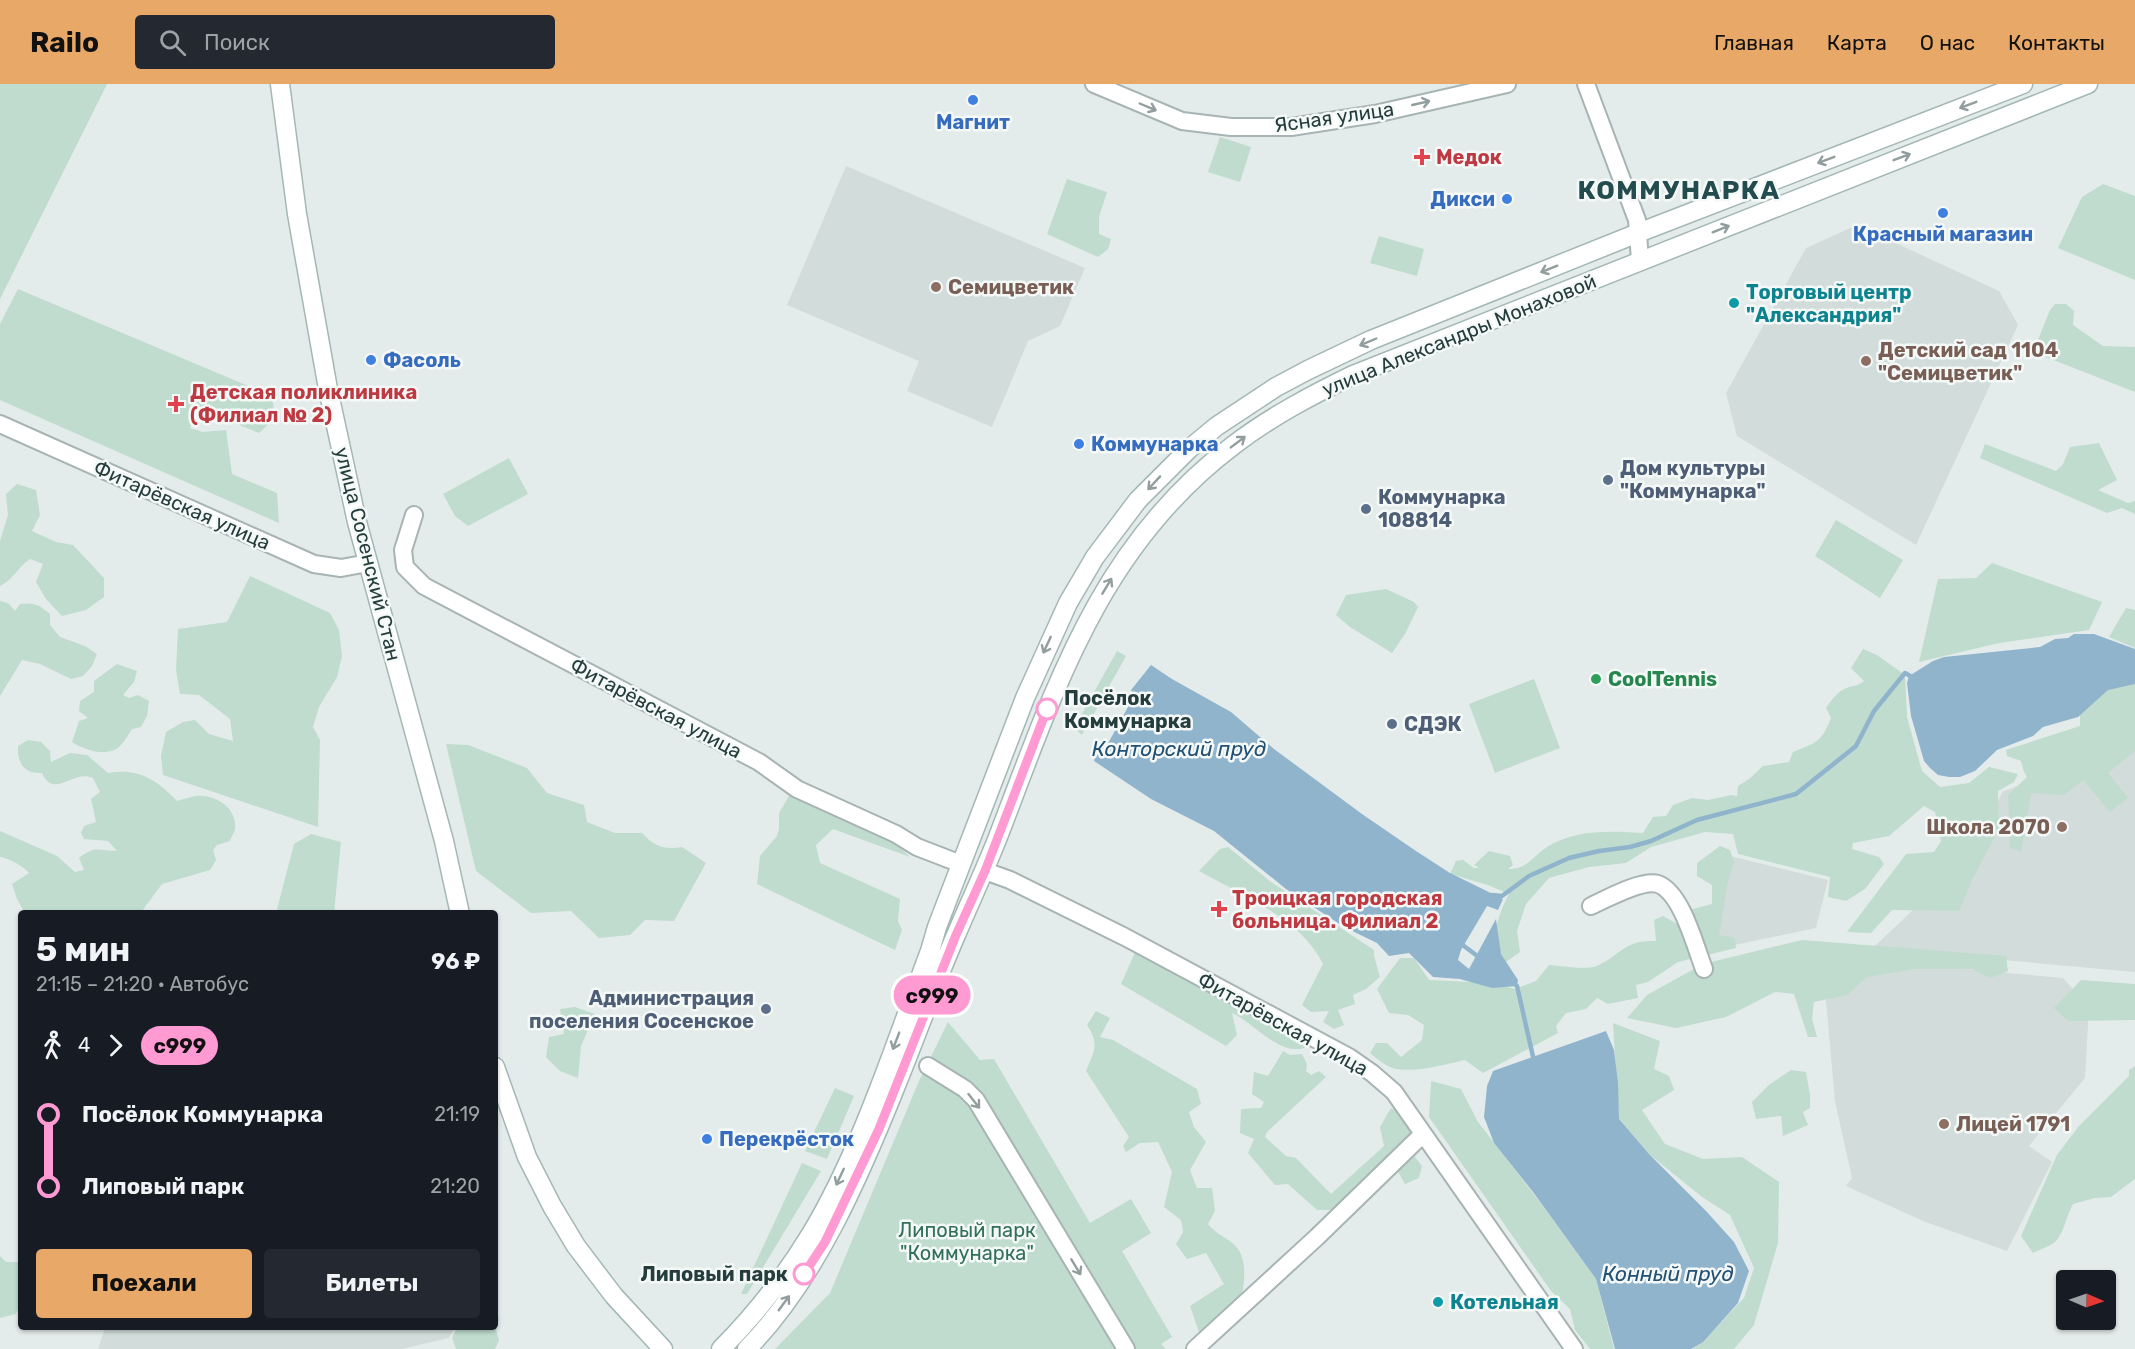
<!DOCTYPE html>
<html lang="ru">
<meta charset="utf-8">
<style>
body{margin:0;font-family:Rubik,sans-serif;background:#242831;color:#f1f3f6;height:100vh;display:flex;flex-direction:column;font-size:22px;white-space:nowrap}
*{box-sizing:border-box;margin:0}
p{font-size:20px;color:#9ea1a6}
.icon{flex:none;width:33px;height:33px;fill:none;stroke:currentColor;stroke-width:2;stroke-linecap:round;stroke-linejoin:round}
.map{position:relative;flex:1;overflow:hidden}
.side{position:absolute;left:18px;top:826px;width:480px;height:420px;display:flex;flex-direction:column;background:#171b24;border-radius:6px;box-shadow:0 2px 4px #0004}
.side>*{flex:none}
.badge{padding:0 12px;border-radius:20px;font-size:21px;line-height:39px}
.needle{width:39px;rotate:92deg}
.buttons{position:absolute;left:2056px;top:1186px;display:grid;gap:12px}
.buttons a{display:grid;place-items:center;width:60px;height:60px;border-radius:6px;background:#171b24;box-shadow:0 2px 4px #0004;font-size:30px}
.map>.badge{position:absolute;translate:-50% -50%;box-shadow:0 0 0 3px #fff}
.legs{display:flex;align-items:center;gap:9px;height:66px;padding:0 18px;font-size:20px}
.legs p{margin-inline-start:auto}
.summary{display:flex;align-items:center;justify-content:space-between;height:102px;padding:0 18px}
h1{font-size:33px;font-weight:700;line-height:45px}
.button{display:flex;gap:12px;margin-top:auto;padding:12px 18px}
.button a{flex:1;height:69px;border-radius:6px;background:#e7a868;color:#111;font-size:24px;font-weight:700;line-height:69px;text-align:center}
.button a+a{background:#242831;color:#f1f3f6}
ul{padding:0 18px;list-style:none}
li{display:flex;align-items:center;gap:21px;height:72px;font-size:22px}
li i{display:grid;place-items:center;width:9px;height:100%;margin:0 8px;background:currentColor}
li i::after{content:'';width:15px;height:15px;margin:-8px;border:4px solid;border-radius:50%;background:#171b24}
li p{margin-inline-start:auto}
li:first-child i{background:linear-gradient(#0000 50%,currentColor 0)}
li:last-child i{background:linear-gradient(currentColor 50%,#0000 0)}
header{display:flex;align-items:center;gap:36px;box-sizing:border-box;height:84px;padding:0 30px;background:#e7a868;color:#111}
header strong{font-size:28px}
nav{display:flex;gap:33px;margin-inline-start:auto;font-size:21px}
.search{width:420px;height:54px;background:#242831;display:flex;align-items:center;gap:15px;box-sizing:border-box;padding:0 21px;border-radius:6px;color:#9ea1a6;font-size:22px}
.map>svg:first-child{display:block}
</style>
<header>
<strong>Railo</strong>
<div class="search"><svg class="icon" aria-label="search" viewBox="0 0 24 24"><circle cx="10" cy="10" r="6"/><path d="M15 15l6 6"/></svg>Поиск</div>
<nav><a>Главная</a><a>Карта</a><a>О нас</a><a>Контакты</a></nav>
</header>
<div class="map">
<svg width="2135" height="1265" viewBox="0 0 2135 1265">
<rect width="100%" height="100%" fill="#e4eceb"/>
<!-- built -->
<path fill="#d2dcda" d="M846,82l239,102 -25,58 -32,15 -36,86 -85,-36 12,-30 -132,-56z
M1857,141l142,66 19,34 -102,220 -179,-109 -11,-43 80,-145z
M2135,655v233l-264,-24 6,-4 72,-68 22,-6 31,-78z
M1730,772l98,24 -12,48 -101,21z
M1822,872l241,22 26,29 -4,71 -56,68 23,16 -45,89 -84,-30 -77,-35 6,-8 -17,-77z
M105,1244h349l-5,10 -47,11h-304z"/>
<!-- green -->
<path fill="#bfdcce" d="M0,0h107l-107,215z
M1220,53l31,10 -11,35 -32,-10z
M1067,95l40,13 -8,25v17l12,5 -3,10 -10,8 -51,-23z
M2103,100l32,12v84l-77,-32 24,-51z
M1379,152l45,13 -7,27 -47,-13z
M18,205l254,107 3,22 -16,15 -61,-25 -8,20 13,4 23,-2 6,44 45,19 2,30 -279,-123v-76z
M2055,220h11l8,7 -1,14 30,21 32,1v45l-102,-40 17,-42z
M2099,359l18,37 -19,10 30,13 7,-2v13l-13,-6 -15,5 -127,-55 5,-14 71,27 7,-7 7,-17z
M509,374l19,36 -60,32 -13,-10 -12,-22z
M17,400l19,6 4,25 -8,16 24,11 17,3 31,33v19l-18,13 -24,6 -16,-17 -10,-17 7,-18 -13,-5c-13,9 -16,20 -30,27v-45l8,-26 -2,-21z
M1836,436l67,40 -23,38 -65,-42z
M1992,479l110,39 -13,28 -90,13 -80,19 19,-83 38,-1z
M250,492l80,37 9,17 3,26 -5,21 -18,30 -6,20 7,13 -2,87 -155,-52 -2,-19 5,-24 17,-10 12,-2 14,14 24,7 -3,-22 -31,-24 -19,-1 -4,-24 2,-41 49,-7z
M1386,505l28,13 4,5 -13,27 -13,19 -42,-26 -14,-12 10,-20z
M0,517l8,2 7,8 5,-7c14,-2 20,1 30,10v11l10,12 25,9 12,8 -5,12 -9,10 -12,3 -31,-15 -18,-4 -22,36z
M2126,524l9,2v38l-26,-11z
M1863,565l14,6 28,20 2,42 15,54 18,16 29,-4 20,-16 29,7 -4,8 -16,9 1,37 -27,52 -13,31 -67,-1 -21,23 -24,-1 59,-78 28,-2 7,-11 -6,-29 -11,-6 -35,30 -36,7 -1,6 27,8 5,7 -19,25 -19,12 -18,-4 2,-20 -92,-23 -5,-20 -28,-2 -54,15 -25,16 -37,4 -40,11 -23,26 -9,27 3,21 -14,10 -13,-2c0,-25 4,-44 16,-66l-21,-9 -38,-11 6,-13 7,-1 11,8h5l-5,-3 15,-14 21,5 3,9 -5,4c20,0 24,-12 39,-22 29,-18 63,-16 96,-14l10,-16 13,-1 7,-11 19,-7 16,2 23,-5 6,1 1,-10 11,-7 14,-13 26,-4 4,-10c24,-10 28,-9 38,-34l-5,-10c6,-9 13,-18 23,-21 7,-2 9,-1 15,-6l-13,-13z
M1117,567l9,5 -44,79 -8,-7z
M117,580l20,7 -3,11 -11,13 6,3 9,-3 11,6 -2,15 -6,11 -9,2c-4,6 -10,17 -16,20 -13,7 -32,1 -44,-7l7,-21 9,-3 -9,-7 1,-10 14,-9v-11z
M1534,595l26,69 -65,25 -26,-69z
M2135,598v69l-27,22 20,25 -18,14 -27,-32 -19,15 -33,-2 -10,59 -11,-4 -2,-53 19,-18 -3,-5 -3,-11 -14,-5 -1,-6 74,-24v-30z
M28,656l13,2 9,9 1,11 19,-9 17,2 21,18c30,-5 48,6 69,28 6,-2 13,-4 19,-5 18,-2 41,11 39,32 0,4 -4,9 -5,13l-13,4 -4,5 3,10 -6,10 -48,14 -20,27 -8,3 -109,-1 -8,-14 -5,-15 17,-11c-6,-7 -20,-15 -29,-16v-26l57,25 18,16 9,-2 -5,-12c17,-13 19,-7 38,-7l-9,-10 -24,-2 -3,-6 3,-7 12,-4 -5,-23 9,-7 -7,-14c-20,-9 -39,22 -51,-5 -18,1 -25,-10 -24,-27z
M446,660l22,1 59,23 20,25 37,12 3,17 28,11h27c12,13 21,17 40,14l24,16 -32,58 -29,-1 -15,15 -31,3 -28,-27 -40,2 -55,-42z
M792,707l107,55 11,11 -77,-28 -17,16 4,18 80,36 -2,22 4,9 -7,20 -138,-66 3,-28 17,-20 2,-7v-16z
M311,750l30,8 -7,71h-58l18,-69z
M1720,762l10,4 4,12 -6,18 -9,55 16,3 1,10 -58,14 -30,20 -12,3 2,13 -30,6 -11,-6 -11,11 -20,4 -10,13 2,7 -75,40 -18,-13c-18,4 -57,15 -75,7 -7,-3 -14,-9 -20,-14l6,-10h11l14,14 21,-17 2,-15 -16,-10 -19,-2 -12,-24 23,-31h14l15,22 64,3 22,6 21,-8 13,-16c11,1 39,5 48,1 25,-12 27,-26 59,-25l-2,-21 9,-4 18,10 4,-15 27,-7v-19l-15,-9v-13z
M1228,763l43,35 103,68v6l6,21 -14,12 -13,6 2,9 -17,6 6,15 -10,4 -11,-7 6,-11 -18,1 -9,-7 21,-41c-21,-45 -83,-70 -124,-93l21,-22z
M1802,856l204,16 2,15 -18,7 -18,-9h-58l-47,8 -20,18 -33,7 -2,17 5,18h-9l-14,-43 -19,-2 -49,25 -50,11 -49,-10 20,-23 56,-31z
M1140,857l178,94c-4,5 -9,11 -14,13 -25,8 -51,-26 -72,-35l5,22 -11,11 -105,-62z
M2081,896l54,4v36l-67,1 -14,-13z
M575,923l20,7 -14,32 -3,32 -18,-7 -14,-14 3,-20 15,-3 -4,-25z
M1096,927l14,7 -10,19 13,3 84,49 4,15 -12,8 5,15 12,15 -16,28 7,18h15l3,23 -7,13c6,8 15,12 23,18 20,15 12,42 10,63l-42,27 -9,-26 34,-22 -18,-31 -19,6 -11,-15 7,-12 -2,-12 -17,-13 8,-35 -14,-30 -18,1 -14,9 -3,-6 6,-9 -43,-66c8,-20 14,-26 1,-46z
M948,938l32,38 14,-1 96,164 41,-24 20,34 -29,18 50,86 -11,7 5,5h-391l55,-56 89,-212z
M1613,939l47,18 -6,28 15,7 5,14 -32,20 23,34 38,15 39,-2 37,25 -1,61 -24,82 -20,24h-42l11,-8 41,-43 10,-30 -24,-53 -28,-18 -53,-43 -30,-35z
M1283,967l7,4 12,-1 5,10 -1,7 5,4 8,-4 7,6 -59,55 -2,5 21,19 10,2 35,36 53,-48 -4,-19 11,-19 12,6 14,17 -13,12 18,23 -3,12 -14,6 -13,-23 -58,49h-17l-29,-26 -13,1 -27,-32 6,-14 -14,-6 1,-24 20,-1 3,-6 -12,-8 2,-22 14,4z
M2135,982v113l-24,18 -16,1 -22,6c-7,12 -8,27 -17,37 -5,5 -16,8 -23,12l-12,-17 36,-81 22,-29 50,-50v-6z
M1791,986l15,2 4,23v13l-7,4 5,13 -25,11 -2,-20 -25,3 -4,-17 17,-17z
M1431,997l30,8 17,33 64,83 54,74 18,70h-24l-15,-19 -5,-21 -19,-18 -122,-174z
M835,1004l19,8 -27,63 -22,-8z
M802,1079l19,8 -74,123h-6z
M0,1172l6,6h12c6,14 5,38 -2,52l-16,4z
M495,1222l4,13 -3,11 3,10 -4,9h-39l-4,-11 5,-10h38z"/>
<!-- water -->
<path fill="#91b4cd" d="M2074,550h20l41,15v35l-27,6 -30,27 -35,10 -10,9 -36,14 -22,21 -15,6h-11l-11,-2 -8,-7 -6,-7 -13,-45 -4,-33 2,-7 24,-15 11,-4 96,-10 15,-8 13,-1z
M1151,581l21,14 59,33 43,37 88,65 54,37 34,22 53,26 -5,11 -11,-4 -26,44 -3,10 11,9 27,-50 5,35 17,26 -1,6 -25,2 -32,-9 -27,-2 -24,-24 -20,3 -12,-13 -33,-16 -58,-38 -72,-58 -63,-32 -57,-38 3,-14h9l28,-51 -3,-6z
M1606,947l8,19 4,33 1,36 30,35 58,58 27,30 15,29 -11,32 -35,39 -12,7h-76l-19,-70 -63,-87 -39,-49 -10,-26 3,-31 6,-15z"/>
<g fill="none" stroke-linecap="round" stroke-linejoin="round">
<!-- stream -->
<path stroke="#91b4cd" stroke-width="4.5" d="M1492,811l10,1 27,-20 40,-18 30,-7 31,-4 21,-6 46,-21 99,-26 60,-48 18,-35 31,-38 7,4
M1460,859l20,15
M1513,899l4,3 17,75"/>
<defs>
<path id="street" d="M1094,0l88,37 49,6h60l84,-13 132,-30
M1586,0l51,136 3,40
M0,340l314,140 27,4 27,-5
M414,431l-11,35 2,17 19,19 335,176 38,27 99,45 21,13 44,17
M985,787l25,9 115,57 224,120 23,16 22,19 180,257
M1591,822c15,-7 51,-27 67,-22 24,9 37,62 46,85
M928,982l37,23 11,11 150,249
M1195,1265l122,-112 106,-103"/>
<path id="secondary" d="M280,0l17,130 31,175 29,133 87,319 16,73
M495,983l32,90 25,49 24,40 38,50 49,53
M721,1265c34,-34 65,-74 90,-115 51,-85 84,-190 119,-283l7,-24 88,-229 43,-95 27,-46 43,-57 51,-51 28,-23 59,-39 32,-17 63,-30 267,-107 385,-149
M747,1265c69,-70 114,-176 150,-266 20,-49 38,-100 59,-148 14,-33 29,-65 42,-98 58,-151 102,-292 237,-393 37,-28 77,-49 118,-69l735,-291"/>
</defs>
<!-- street casing -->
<use href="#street" stroke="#a7b4b3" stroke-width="20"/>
<!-- secondary casing -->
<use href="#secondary" stroke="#a3b7b5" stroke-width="21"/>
<!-- street -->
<use href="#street" stroke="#fff" stroke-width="16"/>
<!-- secondary -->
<use href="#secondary" stroke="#fff" stroke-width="18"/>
</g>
<!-- one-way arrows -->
<defs><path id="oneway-shaft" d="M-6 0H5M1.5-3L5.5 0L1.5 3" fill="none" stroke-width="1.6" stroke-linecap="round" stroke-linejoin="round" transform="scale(1.5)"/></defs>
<g stroke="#929e9e">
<use href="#oneway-shaft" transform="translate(1421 19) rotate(-13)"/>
<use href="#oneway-shaft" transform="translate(1968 21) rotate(159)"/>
<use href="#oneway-shaft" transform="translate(1148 23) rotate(23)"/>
<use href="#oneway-shaft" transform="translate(1902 73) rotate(-21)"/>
<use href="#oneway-shaft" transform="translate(1826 76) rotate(159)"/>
<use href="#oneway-shaft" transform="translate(1721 145) rotate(-22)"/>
<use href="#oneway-shaft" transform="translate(1549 185) rotate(158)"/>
<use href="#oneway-shaft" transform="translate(1368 258) rotate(157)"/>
<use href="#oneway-shaft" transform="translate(1238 358) rotate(-37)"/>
<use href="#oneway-shaft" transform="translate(1154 399) rotate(133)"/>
<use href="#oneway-shaft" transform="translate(1107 502) rotate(-59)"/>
<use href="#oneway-shaft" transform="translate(1047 561) rotate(115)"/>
<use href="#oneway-shaft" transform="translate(896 957) rotate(111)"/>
<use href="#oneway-shaft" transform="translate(974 1017) rotate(52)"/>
<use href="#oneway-shaft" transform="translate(840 1093) rotate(115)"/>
<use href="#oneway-shaft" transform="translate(1076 1183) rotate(59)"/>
<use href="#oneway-shaft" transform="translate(784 1219) rotate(-54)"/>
</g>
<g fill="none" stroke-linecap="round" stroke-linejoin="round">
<defs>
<path id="line-1" d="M804,1190l21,-32 54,-113 77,-194 29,-64 62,-162"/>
</defs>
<!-- line-1 casing -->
<use href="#line-1" stroke="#fff" stroke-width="14"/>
<!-- line-1 -->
<use href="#line-1" stroke="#ff9ad2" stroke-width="9"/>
</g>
<!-- markers -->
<g fill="#3f7fe0" stroke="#f4f9f8" stroke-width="2">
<circle cx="973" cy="16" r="6"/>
<circle cx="1507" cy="115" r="6"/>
<circle cx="1943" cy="129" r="6"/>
<circle cx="371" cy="276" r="6"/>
<circle cx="1079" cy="360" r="6"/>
<circle cx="707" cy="1055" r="6"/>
</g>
<g fill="#e0444e" stroke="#f4f9f8" stroke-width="2">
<path d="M1419 64h6v6h6v6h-6v6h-6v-6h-6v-6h6z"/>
<path d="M173 311h6v6h6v6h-6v6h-6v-6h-6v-6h6z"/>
<path d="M1216 816h6v6h6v6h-6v6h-6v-6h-6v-6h6z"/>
</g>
<g fill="#8d6e63" stroke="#f4f9f8" stroke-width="2">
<circle cx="936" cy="203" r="6"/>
<circle cx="1866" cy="277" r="6"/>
<circle cx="2062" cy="743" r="6"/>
<circle cx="1944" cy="1040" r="6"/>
</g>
<g fill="#0f9aa8" stroke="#f4f9f8" stroke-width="2">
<circle cx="1734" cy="219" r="6"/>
<circle cx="1438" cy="1218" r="6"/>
</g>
<g fill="#5c6f8a" stroke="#f4f9f8" stroke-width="2">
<circle cx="1608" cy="396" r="6"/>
<circle cx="1366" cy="425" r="6"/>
<circle cx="1392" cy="640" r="6"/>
<circle cx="766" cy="925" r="6"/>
</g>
<circle fill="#2e9e5b" stroke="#f4f9f8" stroke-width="2" cx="1596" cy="595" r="6"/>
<g fill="#fff" stroke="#ff9ad2" stroke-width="3">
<circle cx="1047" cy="625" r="10"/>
<circle cx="804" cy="1190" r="10"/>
</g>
<g text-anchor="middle" stroke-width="5" stroke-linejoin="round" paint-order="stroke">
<!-- street labels -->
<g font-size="20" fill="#253d3c" stroke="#f4f9f8">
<text transform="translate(1334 33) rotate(-8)" y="7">Ясная улица</text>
<text transform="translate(1459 251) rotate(-22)" y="7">улица Александры Монаховой</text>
<text transform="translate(182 421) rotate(24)" y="7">Фитарёвская улица</text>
<text transform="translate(368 470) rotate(76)" y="7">улица Сосенский Стан</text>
<text transform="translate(656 624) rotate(28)" y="7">Фитарёвская улица</text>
<text transform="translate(1283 940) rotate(29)" y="7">Фитарёвская улица</text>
</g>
<!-- shop labels -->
<g font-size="20" font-weight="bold" fill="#366cbe" stroke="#f4f9f8" text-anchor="start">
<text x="973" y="45" text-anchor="middle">Магнит</text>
<text x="1495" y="122" text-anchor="end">Дикси</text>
<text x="1943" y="157" text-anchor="middle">Красный магазин</text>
<text x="383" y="283">Фасоль</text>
<text x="1091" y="367">Коммунарка</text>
<text x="719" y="1062">Перекрёсток</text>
</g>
<!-- health labels -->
<g font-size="20" font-weight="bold" fill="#be3a42" stroke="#f4f9f8" text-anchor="start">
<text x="1436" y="80">Медок</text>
<text x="190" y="315">Детская поликлиника<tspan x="190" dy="23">(Филиал № 2)</tspan></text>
<text x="1232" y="821">Троицкая городская<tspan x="1232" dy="23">больница. Филиал 2</tspan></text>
</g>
<!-- education labels -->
<g font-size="20" font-weight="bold" fill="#785e54" stroke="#f4f9f8" text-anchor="start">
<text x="948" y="210">Семицветик</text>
<text x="1878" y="273">Детский сад 1104<tspan x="1878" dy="23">"Семицветик"</tspan></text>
<text x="2050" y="750" text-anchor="end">Школа 2070</text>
<text x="1956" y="1047">Лицей 1791</text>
</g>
<!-- culture labels -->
<g font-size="20" font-weight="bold" fill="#0d838f" stroke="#f4f9f8" text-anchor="start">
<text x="1746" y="215">Торговый центр<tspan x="1746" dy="23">"Александрия"</tspan></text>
<text x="1450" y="1225">Котельная</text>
</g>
<!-- service labels -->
<g font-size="20" font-weight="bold" fill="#4e5e75" stroke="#f4f9f8" text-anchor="start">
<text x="1620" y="391">Дом культуры<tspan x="1620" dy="23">"Коммунарка"</tspan></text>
<text x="1378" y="420">Коммунарка<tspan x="1378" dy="23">108814</tspan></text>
<text x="1404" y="647">СДЭК</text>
<text x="754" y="921" text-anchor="end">Администрация<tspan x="754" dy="23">поселения Сосенское</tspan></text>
</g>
<!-- leisure labels -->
<g font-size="20" font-weight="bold" fill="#27864d" stroke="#f4f9f8" text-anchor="start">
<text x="1608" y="602">CoolTennis</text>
</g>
<!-- stop labels -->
<g font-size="20" font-weight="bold" fill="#253d3c" stroke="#f4f9f8" text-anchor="start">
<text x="1064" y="621">Посёлок<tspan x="1064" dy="23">Коммунарка</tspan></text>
<text x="788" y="1197" text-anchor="end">Липовый парк</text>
</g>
<!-- park labels -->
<g font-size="20" fill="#32705b" stroke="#f4f9f8">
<text x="967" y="1153">Липовый парк<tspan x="967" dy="23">"Коммунарка"</tspan></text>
</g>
<!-- water labels -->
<g font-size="21" font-style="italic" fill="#235174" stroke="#f4f9f8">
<text x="1179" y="672">Конторский пруд</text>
<text x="1668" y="1197">Конный пруд</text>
</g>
<!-- district labels -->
<g font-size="26" font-weight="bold" letter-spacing="1.5" fill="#224c4d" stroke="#f4f9f8">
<text x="1679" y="115">КОММУНАРКА</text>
</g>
</g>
</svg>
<div class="buttons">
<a><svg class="needle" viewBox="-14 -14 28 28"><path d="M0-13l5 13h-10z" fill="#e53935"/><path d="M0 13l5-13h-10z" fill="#9ea1a6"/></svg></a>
</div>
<b class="badge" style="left:932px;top:911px;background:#ff9ad2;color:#111">с999</b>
<section class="side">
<div class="summary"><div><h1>5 мин</h1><p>21:15 – 21:20 · Автобус</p></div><b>96 ₽</b></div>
<div class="legs"><svg class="icon" aria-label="walk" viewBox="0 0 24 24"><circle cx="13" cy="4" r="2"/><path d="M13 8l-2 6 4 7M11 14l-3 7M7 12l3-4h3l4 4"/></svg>4<svg class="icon" aria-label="forward" viewBox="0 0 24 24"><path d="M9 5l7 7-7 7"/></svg><b class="badge" style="background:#ff9ad2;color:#111">с999</b></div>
<ul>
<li><i style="color:#ff9ad2"></i><b>Посёлок Коммунарка</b><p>21:19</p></li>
<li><i style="color:#ff9ad2"></i><b>Липовый парк</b><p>21:20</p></li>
</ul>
<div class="button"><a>Поехали</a><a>Билеты</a></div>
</section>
</div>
